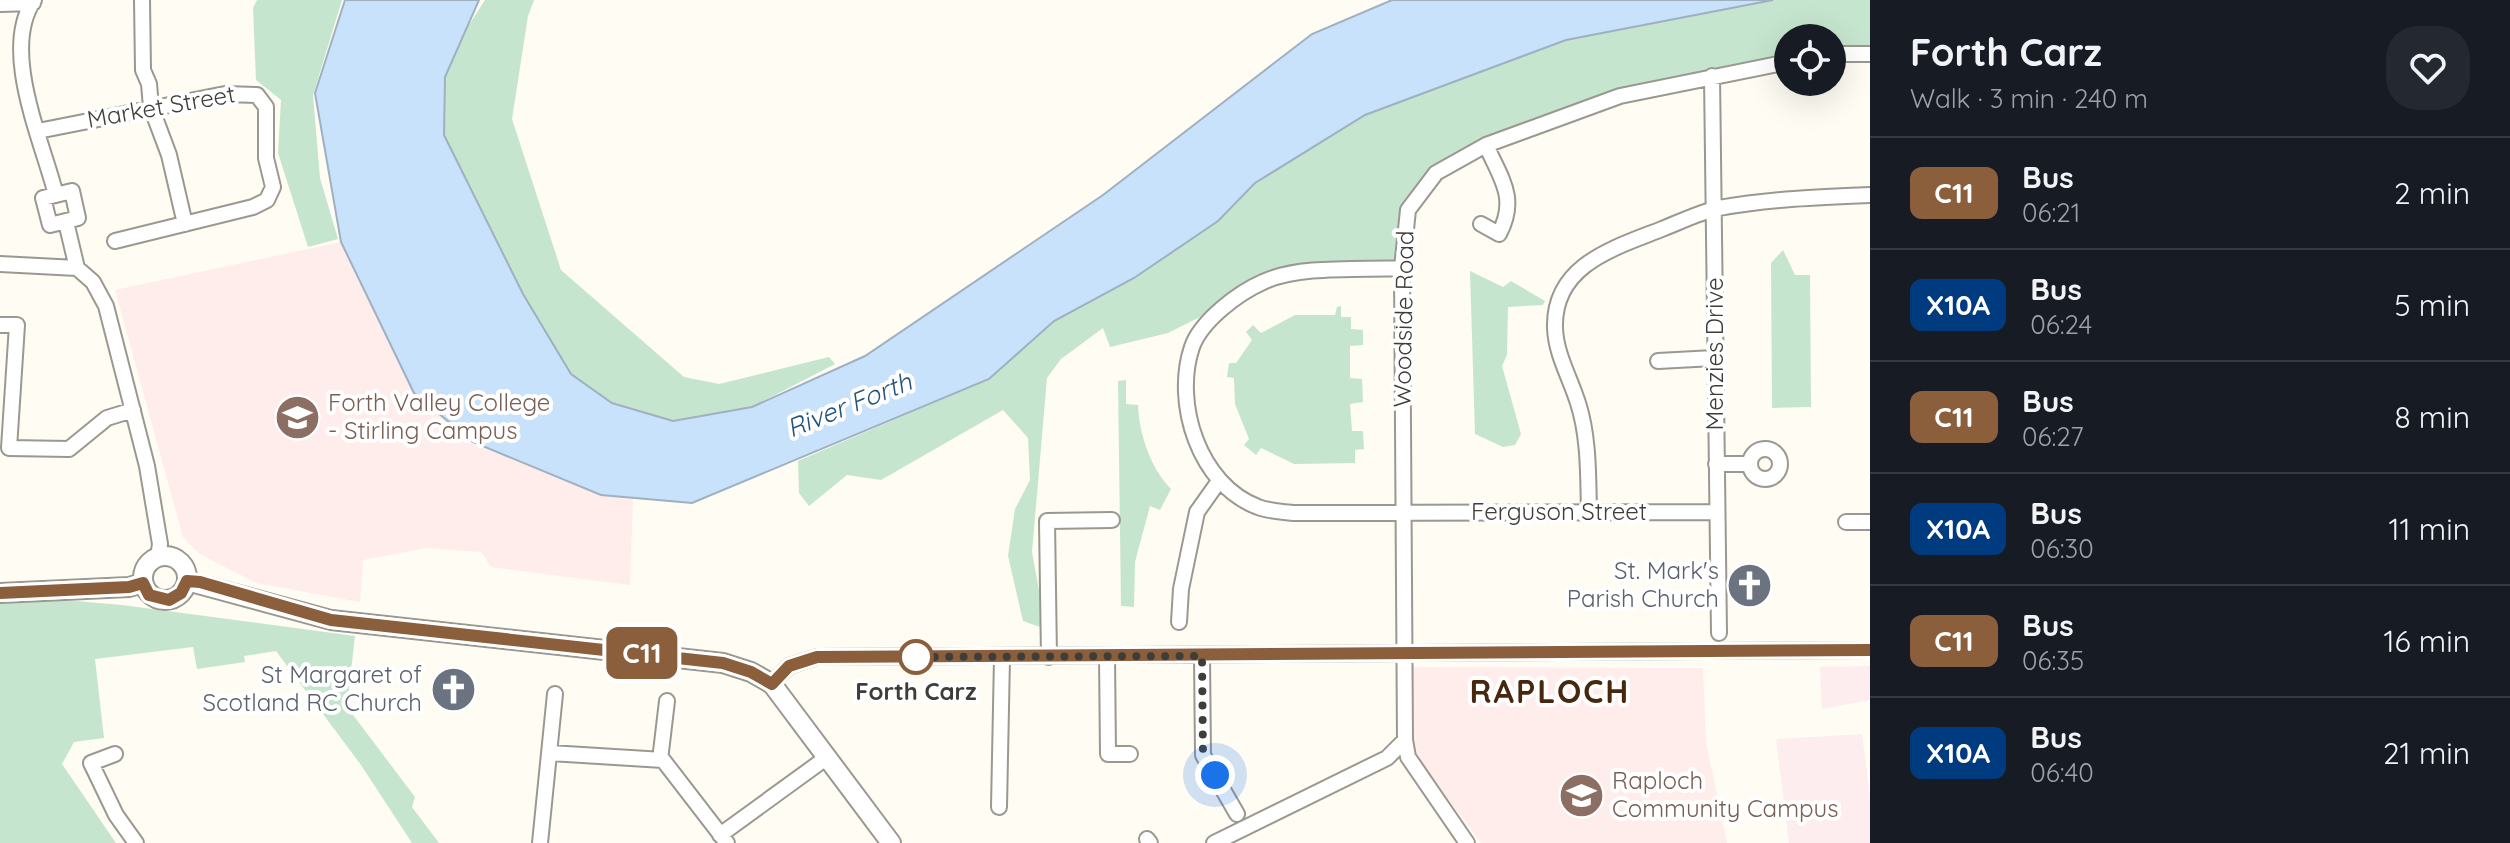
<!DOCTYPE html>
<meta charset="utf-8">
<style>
body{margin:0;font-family:Quicksand,sans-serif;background:#242831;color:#f1f3f6;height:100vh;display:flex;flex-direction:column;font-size:30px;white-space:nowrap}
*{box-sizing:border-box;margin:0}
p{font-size:26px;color:#9ea1a6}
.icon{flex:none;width:44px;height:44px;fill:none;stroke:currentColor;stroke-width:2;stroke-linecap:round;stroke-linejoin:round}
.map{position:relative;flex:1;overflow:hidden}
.drawer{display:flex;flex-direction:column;background:#171b24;width:640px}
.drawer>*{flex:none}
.badge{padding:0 16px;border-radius:12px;font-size:28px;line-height:52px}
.fabs{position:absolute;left:1774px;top:24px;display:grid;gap:16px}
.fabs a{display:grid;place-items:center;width:72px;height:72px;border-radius:50%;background:#171b24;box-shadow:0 8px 32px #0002;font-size:40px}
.you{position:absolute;width:40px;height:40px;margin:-20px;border:6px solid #fff;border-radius:50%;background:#1a73e8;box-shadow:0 0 0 12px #1a73e833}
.map>.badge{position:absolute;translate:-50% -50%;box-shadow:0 0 0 4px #fff}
.round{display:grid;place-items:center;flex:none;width:84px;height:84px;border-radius:32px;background:#242831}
.summary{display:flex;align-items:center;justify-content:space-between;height:136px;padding:0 40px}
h1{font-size:38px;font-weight:700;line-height:60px}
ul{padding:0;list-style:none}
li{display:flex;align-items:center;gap:24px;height:112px;padding:0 40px;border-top:2px solid #363941}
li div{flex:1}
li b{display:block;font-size:30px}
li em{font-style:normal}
li .badge{min-width:88px;font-weight:700;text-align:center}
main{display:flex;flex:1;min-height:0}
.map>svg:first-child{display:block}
</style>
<main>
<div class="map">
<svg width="1870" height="843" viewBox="0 0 1870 843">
<rect width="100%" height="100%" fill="#fefcf3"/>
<!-- industrial -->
<path fill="#fdedef" d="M1870,666v34l-48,9 -2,-42z
M1862,734l8,63v46h-81l-13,-104z"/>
<!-- education -->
<path fill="#feedeb" d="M341,242l73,151 59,49 128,53 32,3 -3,87 -139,-18 -10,-15 -55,-4 -63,12 -3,42 -104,-19 -58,-30 -15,-16 -68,-247z
M1411,667l292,1 3,74 21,101h-246l-72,-96z"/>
<!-- green -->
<path fill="#c6e5ce" d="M257,0h85l-29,95 7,83 18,61 -30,8 -30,-94 3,-53 -25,-20 -3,-72z
M485,0h49l-6,16 -16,103 49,151 123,107 35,7 110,-27 6,7 -83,43 -79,14 -61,-19 -41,-28 -48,-80 -79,-159 1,-58 16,-40z
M1773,0h97v52l-38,1v-15h-44v21l-190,42 -153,63 -46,67 -3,31 -120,7 -29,13 -45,34 -34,17 -58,14 -7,-19 -42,31 -14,19 -15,174 8,44v31l-17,-6 -15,-65 7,-47 15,-29 -2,-42 -25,-28 -122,70 -34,-5 -38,31 -10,-13 -1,-32 191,-82 65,-58 80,-43 84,-57 37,-38 110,-68 201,-75z
M1783,250l12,25h15l1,132 -39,1 -1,-145z
M1470,271l33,16 8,-6 34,20 -2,4 -35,2 -1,48 -5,11 19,68 -6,11 -12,2 -28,-13z
M1341,306v11h10v12l12,1v15l-13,1v32l12,1 1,23 -13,2 2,27h11l1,18 -9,1v13l-61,1 -33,-16 -5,7 -12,-10 5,-6 -14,-35 -1,-26 -7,-1 2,-14h7l16,-23 -6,-8 7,-7 8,8 34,-18h40l2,-8z
M1126,380v24l12,1c1,29 13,64 33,84l-11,21 -10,-4 -15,56 -1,45 -13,-1 -3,-225z
M29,597l93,8 233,31 -8,71 68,90 -3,10 27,36h-27l-51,-78 -85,-114 -32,5 1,6 -48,7 -4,-22 -98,12 9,79 -30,4 -12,22 54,79h-116v-243z"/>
<!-- water -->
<path fill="#c9e2fb" stroke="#9fb0c1" stroke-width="2" d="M345,0h134l-34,77 -1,58 79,159 48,80 41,29 61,18 79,-14 113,-51 238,-161 209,-161 80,-34h381l-207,40 -201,75 -110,68 -37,38 -84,57 -80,43 -65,58 -297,124 -91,-8 -128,-53 -59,-49 -73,-151 -26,-149z"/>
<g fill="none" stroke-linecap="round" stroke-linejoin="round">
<defs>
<path id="street" d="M34,0c-34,50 8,140 22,195
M142,0l1,70 6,14 2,23 18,48 16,69
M0,4l33,-1
M1832,54h38
M1712,76l7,557
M38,131l187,-37 32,1 9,12v51l7,29 -6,13 -14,7 -138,34
M72,191l6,27 -28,7 -7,-27z
M66,222l11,46
M1481,224l18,10c19,-36 2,-55 -13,-89
M0,264l77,4 16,14 13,24 41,160 13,78 -2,13
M1402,268c-41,2 -103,-3 -139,14 -25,11 -62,39 -71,65 -19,56 7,138 66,160 10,4 25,5 36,6l422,-1
M0,325h17l-8,123 60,1 38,-31 26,-8
M1658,361l56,-3
M1750 464a15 15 0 1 1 30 0a15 15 0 1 1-30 0Z
M1716,464h34
M1589,511c-1,-36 0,-74 -11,-108 -8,-26 -22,-48 -23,-75 -2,-63 59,-80 107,-99 18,-7 38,-17 57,-21 50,-9 100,-11 151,-13
M1846,522h24
M1179,622l2,-33 16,-77 22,-31
M1107,656l1,98h22
M1202,656l1,99 34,59
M1049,657l-2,-136 65,-1
M772,684l17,-18 28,-9 1053,-7
M550,753l113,7 64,83
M115,754l-24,9 25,52 20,28
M660,760l7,-59
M999,807l3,-149
M720,835l106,-77
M1147,839l3,4
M540,843l15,-149
M1214,843l173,-85 18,-18
M1467,843l-59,-86 -3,-17 -3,-472 6,-58 28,-37 50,-28 134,-49 168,-34"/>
<path id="secondary" d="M143 578a22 22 0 1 1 44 0a22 22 0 1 1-44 0Z
M187,581l144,39 392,43 28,9 21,12 119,159
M0,593l129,-6 14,-4"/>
</defs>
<!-- street casing -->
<use href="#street" stroke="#9a9890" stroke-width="18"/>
<!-- secondary casing -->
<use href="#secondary" stroke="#9a9890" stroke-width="22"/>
<!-- street -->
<use href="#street" stroke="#fff" stroke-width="14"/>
<!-- secondary -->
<use href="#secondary" stroke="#fff" stroke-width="18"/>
</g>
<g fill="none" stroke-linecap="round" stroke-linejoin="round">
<defs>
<path id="line" d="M0,593l129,-6 14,-4 6,12 20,5 12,-7 6,-12 13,1 131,38 392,43 28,9 21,12 17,-18 28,-9 1053,-7"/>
</defs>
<!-- line casing -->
<use href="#line" stroke="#fff" stroke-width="18"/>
<!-- line -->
<use href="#line" stroke="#8b5e3c" stroke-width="12"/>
<!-- walk -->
<path stroke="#3e3d3a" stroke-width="8" stroke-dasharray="0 14.4" d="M916,657h-5l291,-1 1,99 12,20"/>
</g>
<!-- icons -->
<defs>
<symbol id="university-disc" viewBox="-11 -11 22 22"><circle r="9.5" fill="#8d6e63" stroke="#fff"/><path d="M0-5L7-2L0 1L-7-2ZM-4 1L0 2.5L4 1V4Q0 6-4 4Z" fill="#fff"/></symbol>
<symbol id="church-disc" viewBox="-11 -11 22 22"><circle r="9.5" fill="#6b7280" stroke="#fff"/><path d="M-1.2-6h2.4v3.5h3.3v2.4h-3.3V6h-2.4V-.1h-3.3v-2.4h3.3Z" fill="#fff"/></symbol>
</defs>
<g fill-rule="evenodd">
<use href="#university-disc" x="272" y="392" width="51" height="51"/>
<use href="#church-disc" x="1724" y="560" width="51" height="51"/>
<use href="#church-disc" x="428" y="664" width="51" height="51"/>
<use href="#university-disc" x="1556" y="770" width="51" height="51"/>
</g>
<!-- markers -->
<circle fill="#fff" stroke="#8b5e3c" stroke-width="4" cx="916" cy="657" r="16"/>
<g text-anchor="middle" stroke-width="8" stroke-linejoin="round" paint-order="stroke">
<!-- street labels -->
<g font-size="24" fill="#3e3d3a" stroke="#fff">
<text transform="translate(161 107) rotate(-10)" y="8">Market Street</text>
<text transform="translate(1404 319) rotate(-89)" y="8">Woodside Road</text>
<text transform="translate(1715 354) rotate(-90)" y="8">Menzies Drive</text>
<text x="1559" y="520">Ferguson Street</text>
</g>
<!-- education labels -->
<g font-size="24" fill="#785e54" stroke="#fff" text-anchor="start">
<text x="328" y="411">Forth Valley College<tspan x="328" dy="28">- Stirling Campus</tspan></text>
<text x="1612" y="789">Raploch<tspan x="1612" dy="28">Community Campus</tspan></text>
</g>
<!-- worship labels -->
<g font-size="24" fill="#5b616d" stroke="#fff" text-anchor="end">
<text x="1719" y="579">St. Mark's<tspan x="1719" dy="28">Parish Church</tspan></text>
<text x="422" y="683">St Margaret of<tspan x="422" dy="28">Scotland RC Church</tspan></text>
</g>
<!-- stop labels -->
<g font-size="24" font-weight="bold" fill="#3e3d3a" stroke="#fff">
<text x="916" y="700">Forth Carz</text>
</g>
<!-- water labels -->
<g font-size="26" font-style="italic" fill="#23527a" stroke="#fff">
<text transform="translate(849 405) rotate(-22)" y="9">River Forth</text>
</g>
<!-- district labels -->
<g font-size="32" font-weight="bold" letter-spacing="2" fill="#47270e" stroke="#fff">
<text x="1550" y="703">RAPLOCH</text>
</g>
</g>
</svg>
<div class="fabs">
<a><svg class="icon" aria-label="locate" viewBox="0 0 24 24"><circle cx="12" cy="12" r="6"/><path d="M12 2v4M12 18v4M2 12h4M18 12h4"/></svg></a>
</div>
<div class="you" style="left:1215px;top:775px"></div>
<b class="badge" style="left:642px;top:653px;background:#8b5e3c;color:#fff">C11</b>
</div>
<section class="drawer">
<div class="summary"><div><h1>Forth Carz</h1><p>Walk · 3 min · 240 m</p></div><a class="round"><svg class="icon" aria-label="heart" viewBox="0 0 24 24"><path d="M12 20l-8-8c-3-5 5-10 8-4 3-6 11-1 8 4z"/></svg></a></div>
<ul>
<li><span class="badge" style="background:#8b5e3c;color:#fff">C11</span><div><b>Bus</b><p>06:21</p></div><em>2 min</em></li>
<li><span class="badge" style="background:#003b80;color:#fff">X10A</span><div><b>Bus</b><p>06:24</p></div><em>5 min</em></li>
<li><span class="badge" style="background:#8b5e3c;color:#fff">C11</span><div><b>Bus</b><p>06:27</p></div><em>8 min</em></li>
<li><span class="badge" style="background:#003b80;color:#fff">X10A</span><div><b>Bus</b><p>06:30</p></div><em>11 min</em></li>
<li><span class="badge" style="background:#8b5e3c;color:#fff">C11</span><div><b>Bus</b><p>06:35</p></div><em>16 min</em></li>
<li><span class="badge" style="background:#003b80;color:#fff">X10A</span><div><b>Bus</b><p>06:40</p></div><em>21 min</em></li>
</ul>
</section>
</main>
